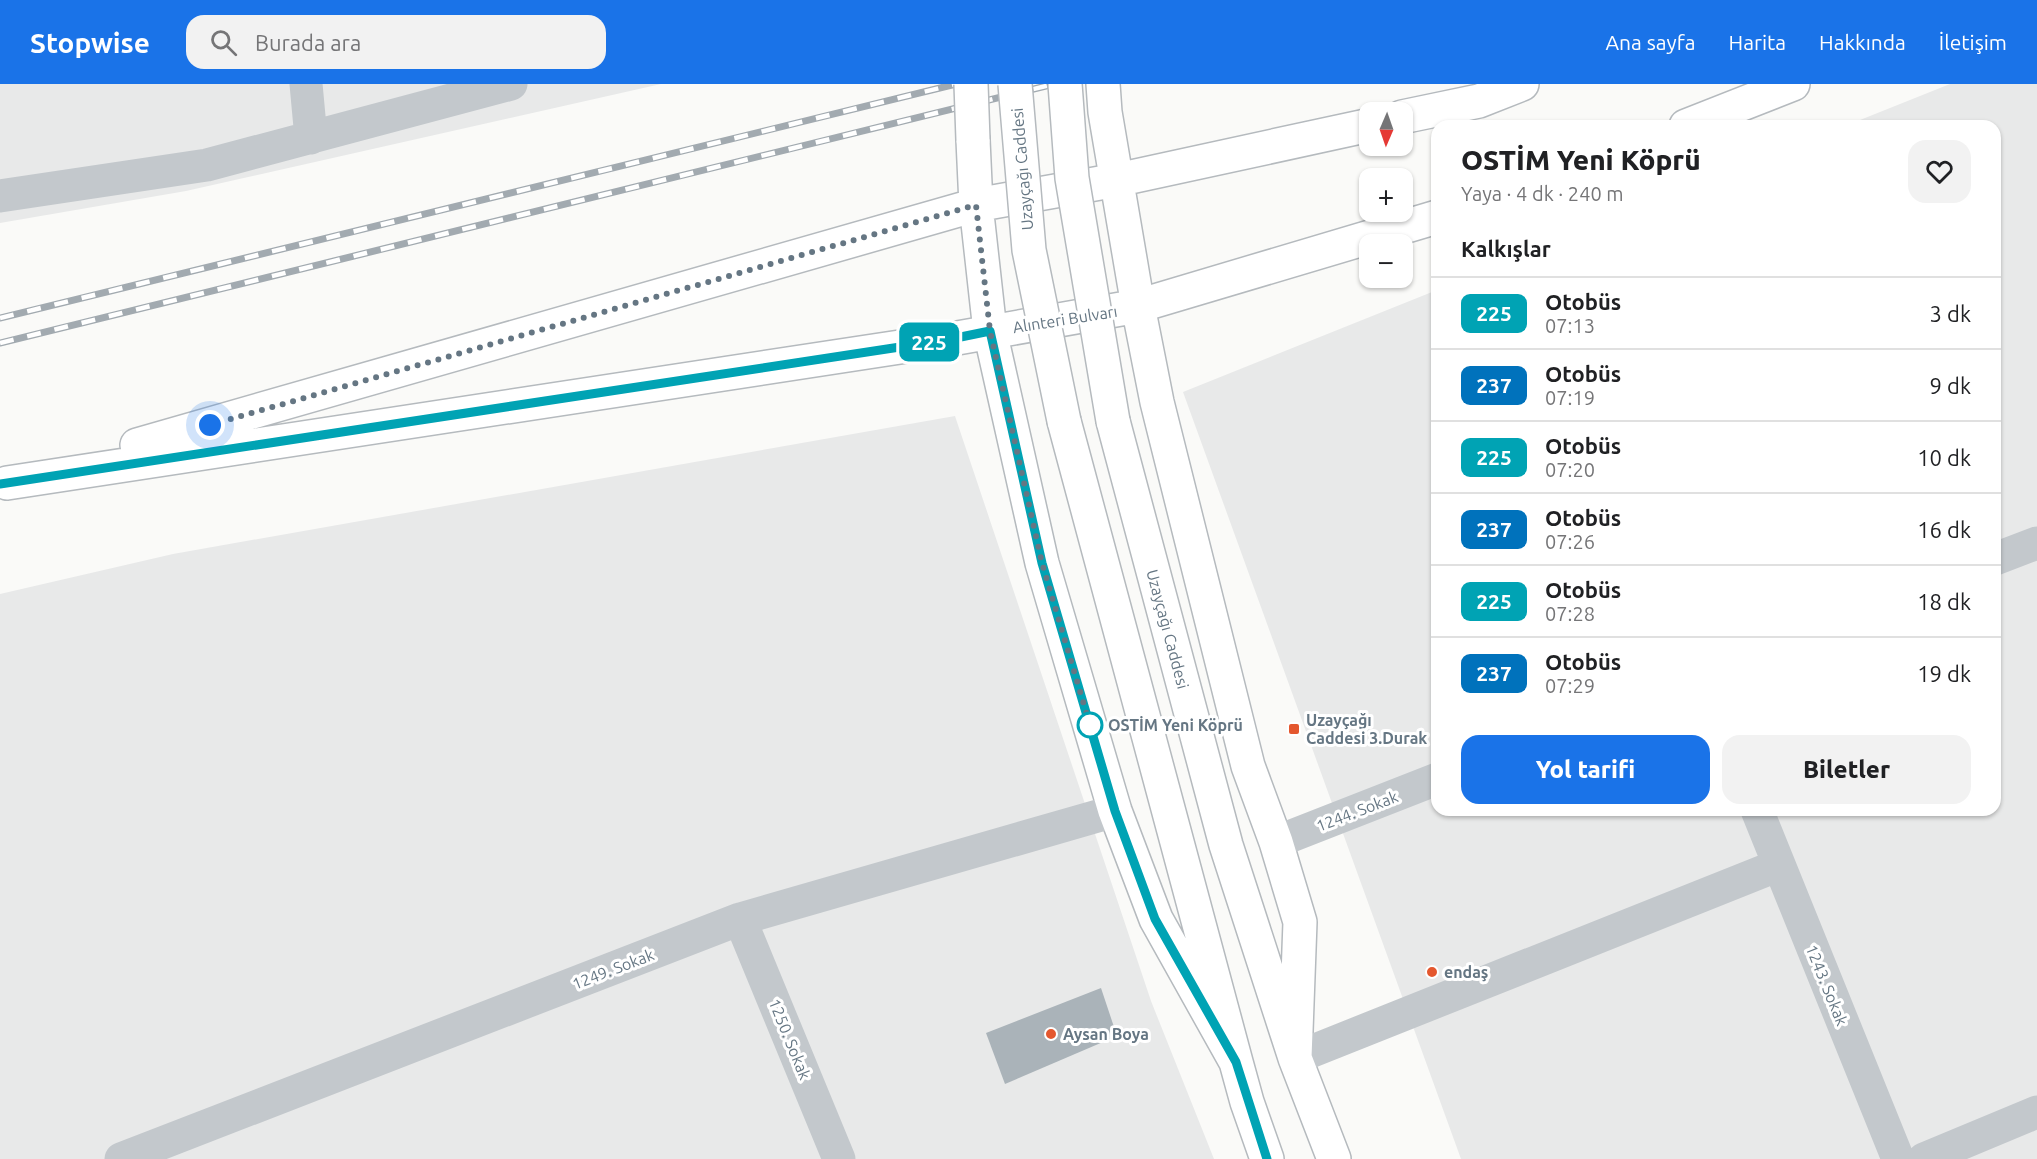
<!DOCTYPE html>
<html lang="tr">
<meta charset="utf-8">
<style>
body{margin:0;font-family:Ubuntu,sans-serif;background:#f2f2f2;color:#202124;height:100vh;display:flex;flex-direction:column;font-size:22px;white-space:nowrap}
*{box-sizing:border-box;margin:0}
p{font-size:20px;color:#757577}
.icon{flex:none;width:33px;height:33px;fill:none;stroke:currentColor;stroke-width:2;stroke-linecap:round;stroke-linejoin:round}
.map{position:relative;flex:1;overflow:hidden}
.panel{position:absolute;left:1431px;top:36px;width:570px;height:696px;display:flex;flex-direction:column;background:#fff;border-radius:18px;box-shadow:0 2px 4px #0004}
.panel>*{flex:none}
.badge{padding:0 12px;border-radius:9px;font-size:21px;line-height:39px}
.needle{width:39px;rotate:182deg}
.controls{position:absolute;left:1359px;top:18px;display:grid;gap:12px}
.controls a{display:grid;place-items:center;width:54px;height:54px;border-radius:12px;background:#fff;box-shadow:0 2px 4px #0004;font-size:30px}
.you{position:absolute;width:30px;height:30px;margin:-15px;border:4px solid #fff;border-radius:50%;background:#1a73e8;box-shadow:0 0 0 9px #1a73e833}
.map>.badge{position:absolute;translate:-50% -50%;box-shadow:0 0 0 3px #fff}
h2{padding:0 30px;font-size:22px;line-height:54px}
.round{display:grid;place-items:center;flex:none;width:63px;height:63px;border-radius:18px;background:#f2f2f2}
.head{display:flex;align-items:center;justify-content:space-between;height:102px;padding:0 30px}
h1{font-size:28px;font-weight:800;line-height:45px}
.cta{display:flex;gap:12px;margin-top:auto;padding:12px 30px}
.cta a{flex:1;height:69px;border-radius:18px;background:#1a73e8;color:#fff;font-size:24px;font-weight:800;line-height:69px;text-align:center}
.cta a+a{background:#f2f2f2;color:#202124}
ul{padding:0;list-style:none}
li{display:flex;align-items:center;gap:18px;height:72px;padding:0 30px;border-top:2px solid #e0e0e0}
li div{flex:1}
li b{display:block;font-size:22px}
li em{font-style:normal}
li .badge{min-width:66px;font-weight:700;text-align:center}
header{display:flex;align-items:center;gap:36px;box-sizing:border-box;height:84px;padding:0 30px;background:#1a73e8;color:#fff}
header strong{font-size:28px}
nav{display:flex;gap:33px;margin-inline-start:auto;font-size:21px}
.search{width:420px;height:54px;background:#f2f2f2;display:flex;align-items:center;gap:15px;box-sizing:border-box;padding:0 21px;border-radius:18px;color:#757577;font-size:22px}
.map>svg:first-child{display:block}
</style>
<header>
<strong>Stopwise</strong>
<div class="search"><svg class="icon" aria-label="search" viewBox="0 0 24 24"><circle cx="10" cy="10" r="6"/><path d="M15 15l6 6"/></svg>Burada ara</div>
<nav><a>Ana sayfa</a><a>Harita</a><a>Hakkında</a><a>İletişim</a></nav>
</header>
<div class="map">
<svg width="2037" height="1075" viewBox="0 0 2037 1075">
<rect width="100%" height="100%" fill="#fafaf8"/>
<!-- built -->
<path fill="#e8e9e9" d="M0,0h661l-475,107 -186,32z
M1950,0h87v1075h-576l-278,-767 254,-102v520h558v-684h-150z
M955,332l196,585 63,158h-1214v-565l173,-40z"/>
<!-- building -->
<path fill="#aab3b9" d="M1101,904l16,48 -112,48 -19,-51z"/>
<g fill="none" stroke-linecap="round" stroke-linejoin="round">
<defs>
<path id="major" d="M1103,0l2,28 33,194 19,96 91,364 28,76 24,80 -5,136
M1402,33l77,-16 43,-17
M1686,42l107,-42
M973,56l3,65 14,126 52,232 73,248 41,108 80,143
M1064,337l172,641 11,40 20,57
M1113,337l113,424 69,213 39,101
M137,361l839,-240 141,-25 253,-55
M7,399l939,-143 192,-34 299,-89"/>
</defs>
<!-- major casing -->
<use href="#major" stroke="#b5babe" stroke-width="36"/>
<!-- minor -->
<path stroke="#c3c8cc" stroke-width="33" d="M306,0l5,54
M0,112l207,-31 304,-81
M1995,475l42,-16
M1757,726l141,349
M1276,758l161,-63
M740,835l99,240
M1295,974l484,-193
M121,1075l619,-240 375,-108
M1924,1075l113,-47"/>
<!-- major -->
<use href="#major" stroke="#fff" stroke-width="33"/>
<defs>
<path id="rail" d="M0,234l956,-234
M0,259l1054,-259"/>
</defs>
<!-- rail casing -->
<use href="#rail" stroke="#a2aab0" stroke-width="7"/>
<!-- rail -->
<use href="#rail" stroke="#fff" stroke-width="4.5" stroke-dasharray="14" stroke-linecap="butt"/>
<defs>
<path id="major-bridge" d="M971,0l2,56
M1015,0l14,166 35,171
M1065,0l7,94 41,243"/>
</defs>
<!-- major-bridge casing -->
<use href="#major-bridge" stroke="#b5babe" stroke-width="36" stroke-linecap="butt"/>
<!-- major-bridge -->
<use href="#major-bridge" stroke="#fff" stroke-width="33"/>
</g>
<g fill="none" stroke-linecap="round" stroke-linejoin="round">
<defs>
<path id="line" d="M0,400l946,-144 44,-9 52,232 73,248 40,108 81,143 31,97"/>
</defs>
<!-- line casing -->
<use href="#line" stroke="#fff" stroke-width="14"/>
<!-- line -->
<use href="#line" stroke="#00a3b4" stroke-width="9"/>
<!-- walk -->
<path stroke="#657683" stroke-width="6" stroke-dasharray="0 10.8" d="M210,341l766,-220 14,126 52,232 48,162"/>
</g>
<!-- markers -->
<circle fill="#fff" stroke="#00a3b4" stroke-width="3" cx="1090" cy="641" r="12"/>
<g fill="#e4572e" stroke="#fff" stroke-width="2">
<rect x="1288" y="639" width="12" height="12" rx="3"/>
<circle cx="1432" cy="888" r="6"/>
<circle cx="1051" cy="950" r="6"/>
</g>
<g text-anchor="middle" stroke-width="6" stroke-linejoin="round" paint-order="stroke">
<!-- street labels -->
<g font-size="16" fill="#657683" stroke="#fff">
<text transform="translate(1022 85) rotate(-95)" y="6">Uzayçağı Caddesi</text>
<text transform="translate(1065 235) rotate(-9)" y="6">Alınteri Bulvarı</text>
<text transform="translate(1168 545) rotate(75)" y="6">Uzayçağı Caddesi</text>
<text transform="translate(1357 727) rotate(-21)" y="6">1244. Sokak</text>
<text transform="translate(613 885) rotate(-21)" y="6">1249. Sokak</text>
<text transform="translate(1827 901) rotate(68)" y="6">1243. Sokak</text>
<text transform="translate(790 955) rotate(68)" y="6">1250. Sokak</text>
</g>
<!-- poi labels -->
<g font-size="16" font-weight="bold" fill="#657683" stroke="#fff" text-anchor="start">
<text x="1306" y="642">Uzayçağı<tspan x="1306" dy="18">Caddesi 3.Durak</tspan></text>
<text x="1444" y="894">endaş</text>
<text x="1063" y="956">Aysan Boya</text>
</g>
<!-- stop labels -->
<g font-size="16" font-weight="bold" fill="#657683" stroke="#fff" text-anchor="start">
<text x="1108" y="647">OSTİM Yeni Köprü</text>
</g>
</g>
</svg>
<div class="controls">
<a><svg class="needle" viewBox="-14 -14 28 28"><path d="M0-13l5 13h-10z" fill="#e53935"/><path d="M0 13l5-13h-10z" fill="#757577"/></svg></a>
<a>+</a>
<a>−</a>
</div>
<div class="you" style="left:210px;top:341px"></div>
<b class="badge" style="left:929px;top:258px;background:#00a3b4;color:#fff">225</b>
<section class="panel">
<div class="head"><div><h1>OSTİM Yeni Köprü</h1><p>Yaya · 4 dk · 240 m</p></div><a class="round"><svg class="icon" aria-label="heart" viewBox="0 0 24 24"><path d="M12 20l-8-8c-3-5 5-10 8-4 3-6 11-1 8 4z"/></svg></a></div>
<h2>Kalkışlar</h2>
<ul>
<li><span class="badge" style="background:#00a3b4;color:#fff">225</span><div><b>Otobüs</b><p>07:13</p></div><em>3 dk</em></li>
<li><span class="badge" style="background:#0072bc;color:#fff">237</span><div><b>Otobüs</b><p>07:19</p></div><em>9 dk</em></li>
<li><span class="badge" style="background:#00a3b4;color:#fff">225</span><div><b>Otobüs</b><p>07:20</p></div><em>10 dk</em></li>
<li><span class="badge" style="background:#0072bc;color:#fff">237</span><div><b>Otobüs</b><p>07:26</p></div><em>16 dk</em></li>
<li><span class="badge" style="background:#00a3b4;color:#fff">225</span><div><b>Otobüs</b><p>07:28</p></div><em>18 dk</em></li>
<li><span class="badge" style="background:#0072bc;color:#fff">237</span><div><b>Otobüs</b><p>07:29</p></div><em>19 dk</em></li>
</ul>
<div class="cta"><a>Yol tarifi</a><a>Biletler</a></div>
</section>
</div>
